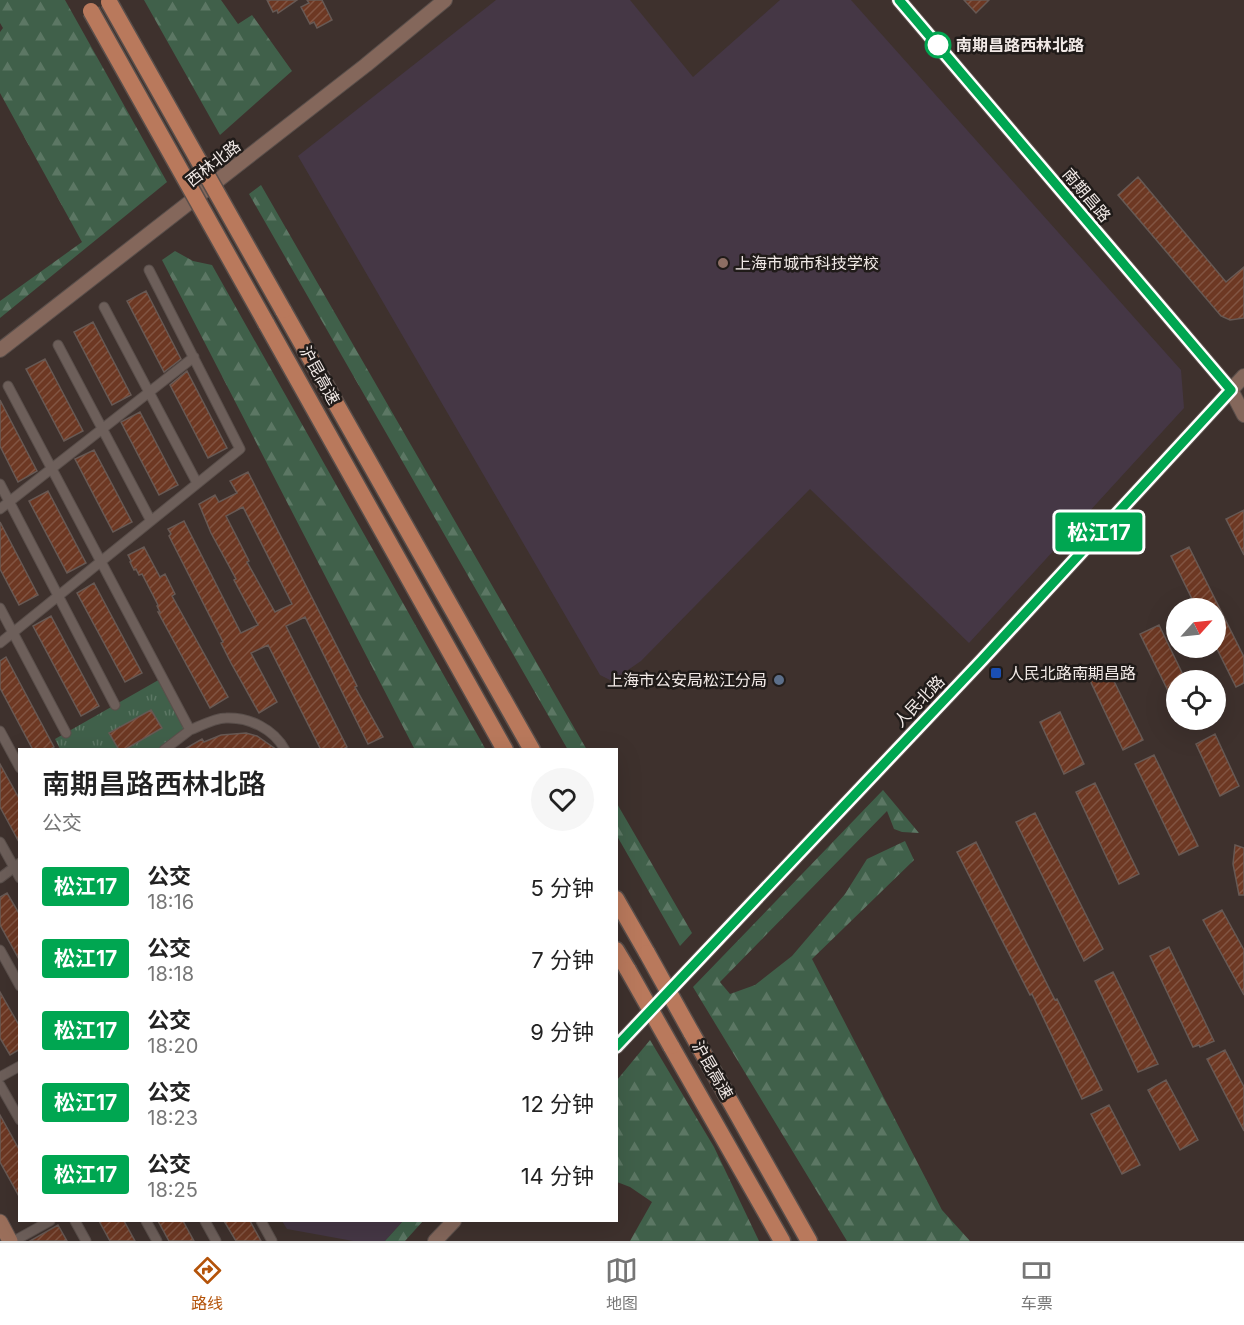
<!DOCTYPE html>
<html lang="zh">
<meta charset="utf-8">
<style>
body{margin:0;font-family:Inter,"Noto Sans SC",sans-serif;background:#f6f6f6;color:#222;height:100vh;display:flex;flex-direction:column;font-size:22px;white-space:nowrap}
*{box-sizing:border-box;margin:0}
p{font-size:20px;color:#767676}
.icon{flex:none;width:33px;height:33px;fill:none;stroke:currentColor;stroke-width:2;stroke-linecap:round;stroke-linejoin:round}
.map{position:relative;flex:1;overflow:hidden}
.panel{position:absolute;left:18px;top:748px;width:600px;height:474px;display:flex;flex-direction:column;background:#fff;border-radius:0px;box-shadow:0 6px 24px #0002}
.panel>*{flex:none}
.badge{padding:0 12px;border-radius:4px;font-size:21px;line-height:39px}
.needle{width:39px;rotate:63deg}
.controls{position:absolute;left:1166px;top:598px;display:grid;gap:12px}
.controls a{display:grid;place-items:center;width:60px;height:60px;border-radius:50%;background:#fff;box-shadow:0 6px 24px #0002;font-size:30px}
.map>.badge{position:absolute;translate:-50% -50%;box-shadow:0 0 0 3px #fff}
.round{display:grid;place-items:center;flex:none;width:63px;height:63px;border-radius:32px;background:#f6f6f6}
.summary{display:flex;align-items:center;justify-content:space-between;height:102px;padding:0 24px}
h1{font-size:28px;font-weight:600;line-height:45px}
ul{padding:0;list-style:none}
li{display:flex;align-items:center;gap:18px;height:72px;padding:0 24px}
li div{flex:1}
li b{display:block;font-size:22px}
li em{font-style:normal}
li .badge{min-width:66px;font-weight:700;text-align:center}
.menu{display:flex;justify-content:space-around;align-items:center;height:84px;border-top:2px solid #e0e0e0;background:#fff;font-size:16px;color:#767676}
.menu a{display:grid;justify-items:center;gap:3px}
.menu .selected{color:#b45309}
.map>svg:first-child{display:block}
</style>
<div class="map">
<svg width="1244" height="1241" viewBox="0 0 1244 1241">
<defs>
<pattern id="forest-firs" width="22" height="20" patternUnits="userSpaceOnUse" patternTransform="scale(1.5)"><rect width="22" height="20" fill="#40604a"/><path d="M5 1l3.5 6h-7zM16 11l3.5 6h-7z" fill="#5c7764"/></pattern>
<pattern id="park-tufts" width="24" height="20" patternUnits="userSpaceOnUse" patternTransform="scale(1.5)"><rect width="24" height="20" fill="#40604a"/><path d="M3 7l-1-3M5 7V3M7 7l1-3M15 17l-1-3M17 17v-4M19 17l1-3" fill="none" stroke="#5c7764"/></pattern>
<pattern id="building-hatch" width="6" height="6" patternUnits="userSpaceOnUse" patternTransform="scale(1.5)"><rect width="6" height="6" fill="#6d3823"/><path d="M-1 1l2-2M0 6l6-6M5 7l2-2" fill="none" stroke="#825543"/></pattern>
</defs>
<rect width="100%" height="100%" fill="#3e312d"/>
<!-- education -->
<path fill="#453745" d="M496,0h134l63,77 87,-77h71l330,370 3,38 -215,235 -159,-154 -169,172 -29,20 -12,-6 -302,-519z
M282,1221h121l-18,20h-32l-66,-12z"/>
<!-- forest -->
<path fill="url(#forest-firs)" d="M0,0h65l102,182 -167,136v-17l82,-59 -82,-149v-61l3,-4 -3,-5z
M144,0h77l17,24 14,-9 40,56 -72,64z
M261,185l326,565h-19l-319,-556z
M175,251l18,10 19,4 274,485h-71l-253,-490z
M883,790l36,43 -17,-1 -8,-3 -7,-18 -167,171 10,12 25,-9 37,-29 53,-62 22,-35 38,-18 9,19 -102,99 130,251 28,31h-123l-154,-254z
M616,802l76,131 -12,13 -63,-110z
M650,1040l64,107 45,94h-129l22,-39 -22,-15 -13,-5v-102z
M403,1221h20l-18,20h-20z"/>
<!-- park -->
<path fill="url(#park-tufts)" d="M162,678l28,52 -26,20h-105l1,-1 -5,-10z"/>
<!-- building -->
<path fill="url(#building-hatch)" stroke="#675954" stroke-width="1.5" fill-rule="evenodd" d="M267,0h30l-19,13 -1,-3 -4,2z
M307,0h15l10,20 -15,8 -3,-6 -4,2 -9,-17 8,-4z
M964,0h25l-13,13z
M1138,177l88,105 18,-15v51l-14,2 -9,-4 -103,-121z
M146,291l35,68 -17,13 -37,-71z
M93,322l38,73 -19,10 -38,-73z
M45,359l38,72 -19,10 -38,-72z
M187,371l40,77 -19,10 -38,-73z
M0,400l37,71 -19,11 -18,-36z
M140,412l38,73 -19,10 -38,-73z
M94,450l38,72 -19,10 -38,-73z
M248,472l109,214 -2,1 28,50 -15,7 -63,-127 -19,9 61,121 -5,3h-21l-53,-105 -17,8 26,49 -18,11 -28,-50 -10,-20 2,-1 -54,-106 2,-2 -3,-5 16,-8 57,112 17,-8 -24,-45 2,-1 -25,-46 -12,-29 16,-9 4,7 18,-9 -7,-12zM243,507l49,97 -17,8 -28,-50 2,-1 -23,-45z
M48,491l38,72 -19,10 -38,-72z
M1244,510v45l-18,-36z
M0,522l38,73 -19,10 -19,-36z
M144,547l16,30 5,-3 10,20 -3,2 56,101 -18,11 -52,-96h2l-3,-6 1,-1 -16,-31 -3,1 -3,-6 -2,1 -4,-8 1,-1 -3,-6z
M1189,547l55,110v26l-8,4 -21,-42v-36h-18l-26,-53z
M94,583l48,90 -17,9 -48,-89z
M51,616l48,90 -18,10 -48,-90z
M1159,625l27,56h-10v26l-36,-73z
M6,657l48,90 -5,3h-16l-33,-62v-27z
M1106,665l37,75 -20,10 -36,-76z
M151,710l11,18 -38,22h-5l-10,-17z
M1060,712l24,52 -20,10 -24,-52z
M246,733l11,3 20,14h-94l19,-11 2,3 17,-7z
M1215,734l24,52 -19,10 -24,-52z
M1154,755l44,91 -19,9 -44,-91z
M0,764l20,36v44l-20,-37z
M1095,783l44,91 -20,10 -43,-92z
M1035,813l68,136 -19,12 -68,-139z
M976,842l79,158 2,-1 45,91 -20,9 -50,-105 -2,1 -73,-143z
M1235,845l9,3v47h-5l-6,-31z
M7,893l13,22v46l-20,-36v-28z
M1222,910l22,40v45l-41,-75z
M1169,947l45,94 -14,6 -1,-2 -6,2 -43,-91z
M1113,972l45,92 -20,8 -43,-91z
M0,992l20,35v22l-10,6 -10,-17z
M1225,1050l19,37v44l-37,-72z
M1166,1080l32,60 -18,10 -32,-60z
M1109,1105l31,60 -18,9 -31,-60z
M0,1115l20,36v47l-20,-36z
M99,1221h25l11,20h-25z
M158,1221h25l11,20h-25z
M224,1221h26l11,20h-25z
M58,1225l9,16h-37z"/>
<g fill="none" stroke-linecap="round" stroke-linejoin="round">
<defs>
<path id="street" d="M104,307l93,176
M58,345l93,176
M8,386l182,344 -26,20
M0,484l115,221
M0,509l194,-152
M0,608l66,125
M0,643l240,-194 -91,-179
M190,730c10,-4 25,-12 36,-12 23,-1 48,11 59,32
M0,731l20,37
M0,842l20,36
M0,878l20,-15
M0,950l20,36
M0,1077l20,-11
M0,1085l20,35
M75,1221l11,20
M146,1221l11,20
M205,1221l11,20
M261,1221l11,20
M14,1241l36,-20"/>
<path id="secondary" d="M899,0l332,390 13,25
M0,350l366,-285 79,-65
M616,1047l366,-387 262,-284
M435,1241l19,-20"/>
<path id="primary" d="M0,1222l10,19"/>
<path id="highway" d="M283,310l249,440
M266,323l239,427
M616,899l31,54
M616,950l12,20
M691,1032l118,209
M671,1046l111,195"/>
</defs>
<!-- street casing -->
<use href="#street" stroke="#5a4f4b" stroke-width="11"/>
<!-- secondary casing -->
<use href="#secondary" stroke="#5a4f4b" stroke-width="16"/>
<!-- primary casing -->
<use href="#primary" stroke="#5a4f4b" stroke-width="17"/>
<!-- highway casing -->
<use href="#highway" stroke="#5a4f4b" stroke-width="19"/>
<!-- street -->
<use href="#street" stroke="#6d5f5a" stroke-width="9"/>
<!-- secondary -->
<use href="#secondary" stroke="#84675b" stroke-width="14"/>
<!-- primary -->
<use href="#primary" stroke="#9b6f5b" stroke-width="15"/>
<!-- highway -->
<use href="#highway" stroke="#b9795c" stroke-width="16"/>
<defs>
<path id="highway-bridge" d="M109,2l174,308
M91,11l175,312
M647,953l44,79
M628,970l43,76"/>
</defs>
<!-- highway-bridge casing -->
<use href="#highway-bridge" stroke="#5a4f4b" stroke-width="19" stroke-linecap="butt"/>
<!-- highway-bridge -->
<use href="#highway-bridge" stroke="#b9795c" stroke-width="16"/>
</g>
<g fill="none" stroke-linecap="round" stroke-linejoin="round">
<defs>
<path id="line" d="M616,1047l366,-387 249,-270 -332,-390"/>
</defs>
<!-- line casing -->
<use href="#line" stroke="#fff" stroke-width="14"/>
<!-- line -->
<use href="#line" stroke="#00a651" stroke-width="9"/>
</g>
<!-- markers -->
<circle fill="#fff" stroke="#00a651" stroke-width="3" cx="938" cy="45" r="12"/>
<circle fill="#8d6e63" stroke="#201b19" stroke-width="2" cx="723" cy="263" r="6"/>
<rect fill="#1a4fb4" stroke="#201b19" stroke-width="2" x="990" y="667" width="12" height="12" rx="3"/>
<circle fill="#5c6f8a" stroke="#201b19" stroke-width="2" cx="779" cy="680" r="6"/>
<g text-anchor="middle" stroke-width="5" stroke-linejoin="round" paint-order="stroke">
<!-- stop labels -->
<g font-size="16" font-weight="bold" fill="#f1e9e6" stroke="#201b19" text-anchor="start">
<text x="956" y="51">南期昌路西林北路</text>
</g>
<!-- street labels -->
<g font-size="16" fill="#f1e9e6" stroke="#201b19">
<text transform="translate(213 163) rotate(-38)" y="6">西林北路</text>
<text transform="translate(1087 195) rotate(50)" y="6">南期昌路</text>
<text transform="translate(320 375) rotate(61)" y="6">沪昆高速</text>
<text transform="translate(919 701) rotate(-46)" y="6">人民北路</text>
<text transform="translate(713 1070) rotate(60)" y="6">沪昆高速</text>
</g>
<!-- poi labels -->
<g font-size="16" fill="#f1e9e6" stroke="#201b19" text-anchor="start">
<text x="735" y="269">上海市城市科技学校</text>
<text x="1008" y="679">人民北路南期昌路</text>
<text x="767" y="686" text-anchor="end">上海市公安局松江分局</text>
</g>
</g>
</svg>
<div class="controls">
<a><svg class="needle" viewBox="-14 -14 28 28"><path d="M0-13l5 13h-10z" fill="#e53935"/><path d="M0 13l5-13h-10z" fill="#767676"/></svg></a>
<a><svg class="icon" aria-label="locate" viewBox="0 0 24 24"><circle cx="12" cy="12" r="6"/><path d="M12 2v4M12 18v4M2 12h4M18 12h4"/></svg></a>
</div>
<b class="badge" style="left:1099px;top:532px;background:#00a651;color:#fff">松江17</b>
<section class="panel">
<div class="summary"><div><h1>南期昌路西林北路</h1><p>公交</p></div><a class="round"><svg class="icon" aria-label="heart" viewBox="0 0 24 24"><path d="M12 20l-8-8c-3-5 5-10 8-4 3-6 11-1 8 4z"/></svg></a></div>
<ul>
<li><span class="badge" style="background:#00a651;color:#fff">松江17</span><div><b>公交</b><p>18:16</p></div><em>5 分钟</em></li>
<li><span class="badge" style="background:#00a651;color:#fff">松江17</span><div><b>公交</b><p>18:18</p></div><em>7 分钟</em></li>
<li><span class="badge" style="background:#00a651;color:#fff">松江17</span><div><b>公交</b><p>18:20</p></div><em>9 分钟</em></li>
<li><span class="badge" style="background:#00a651;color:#fff">松江17</span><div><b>公交</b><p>18:23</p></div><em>12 分钟</em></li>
<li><span class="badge" style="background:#00a651;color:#fff">松江17</span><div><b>公交</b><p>18:25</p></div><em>14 分钟</em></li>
</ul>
</section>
</div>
<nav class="menu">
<a class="selected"><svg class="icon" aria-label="directions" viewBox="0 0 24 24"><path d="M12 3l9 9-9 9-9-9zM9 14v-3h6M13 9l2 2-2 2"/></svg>路线</a>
<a><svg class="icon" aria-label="map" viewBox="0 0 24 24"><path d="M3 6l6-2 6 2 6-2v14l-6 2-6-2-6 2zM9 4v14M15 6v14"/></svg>地图</a>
<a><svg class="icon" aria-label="tickets" viewBox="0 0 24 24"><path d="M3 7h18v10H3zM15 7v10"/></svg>车票</a>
</nav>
